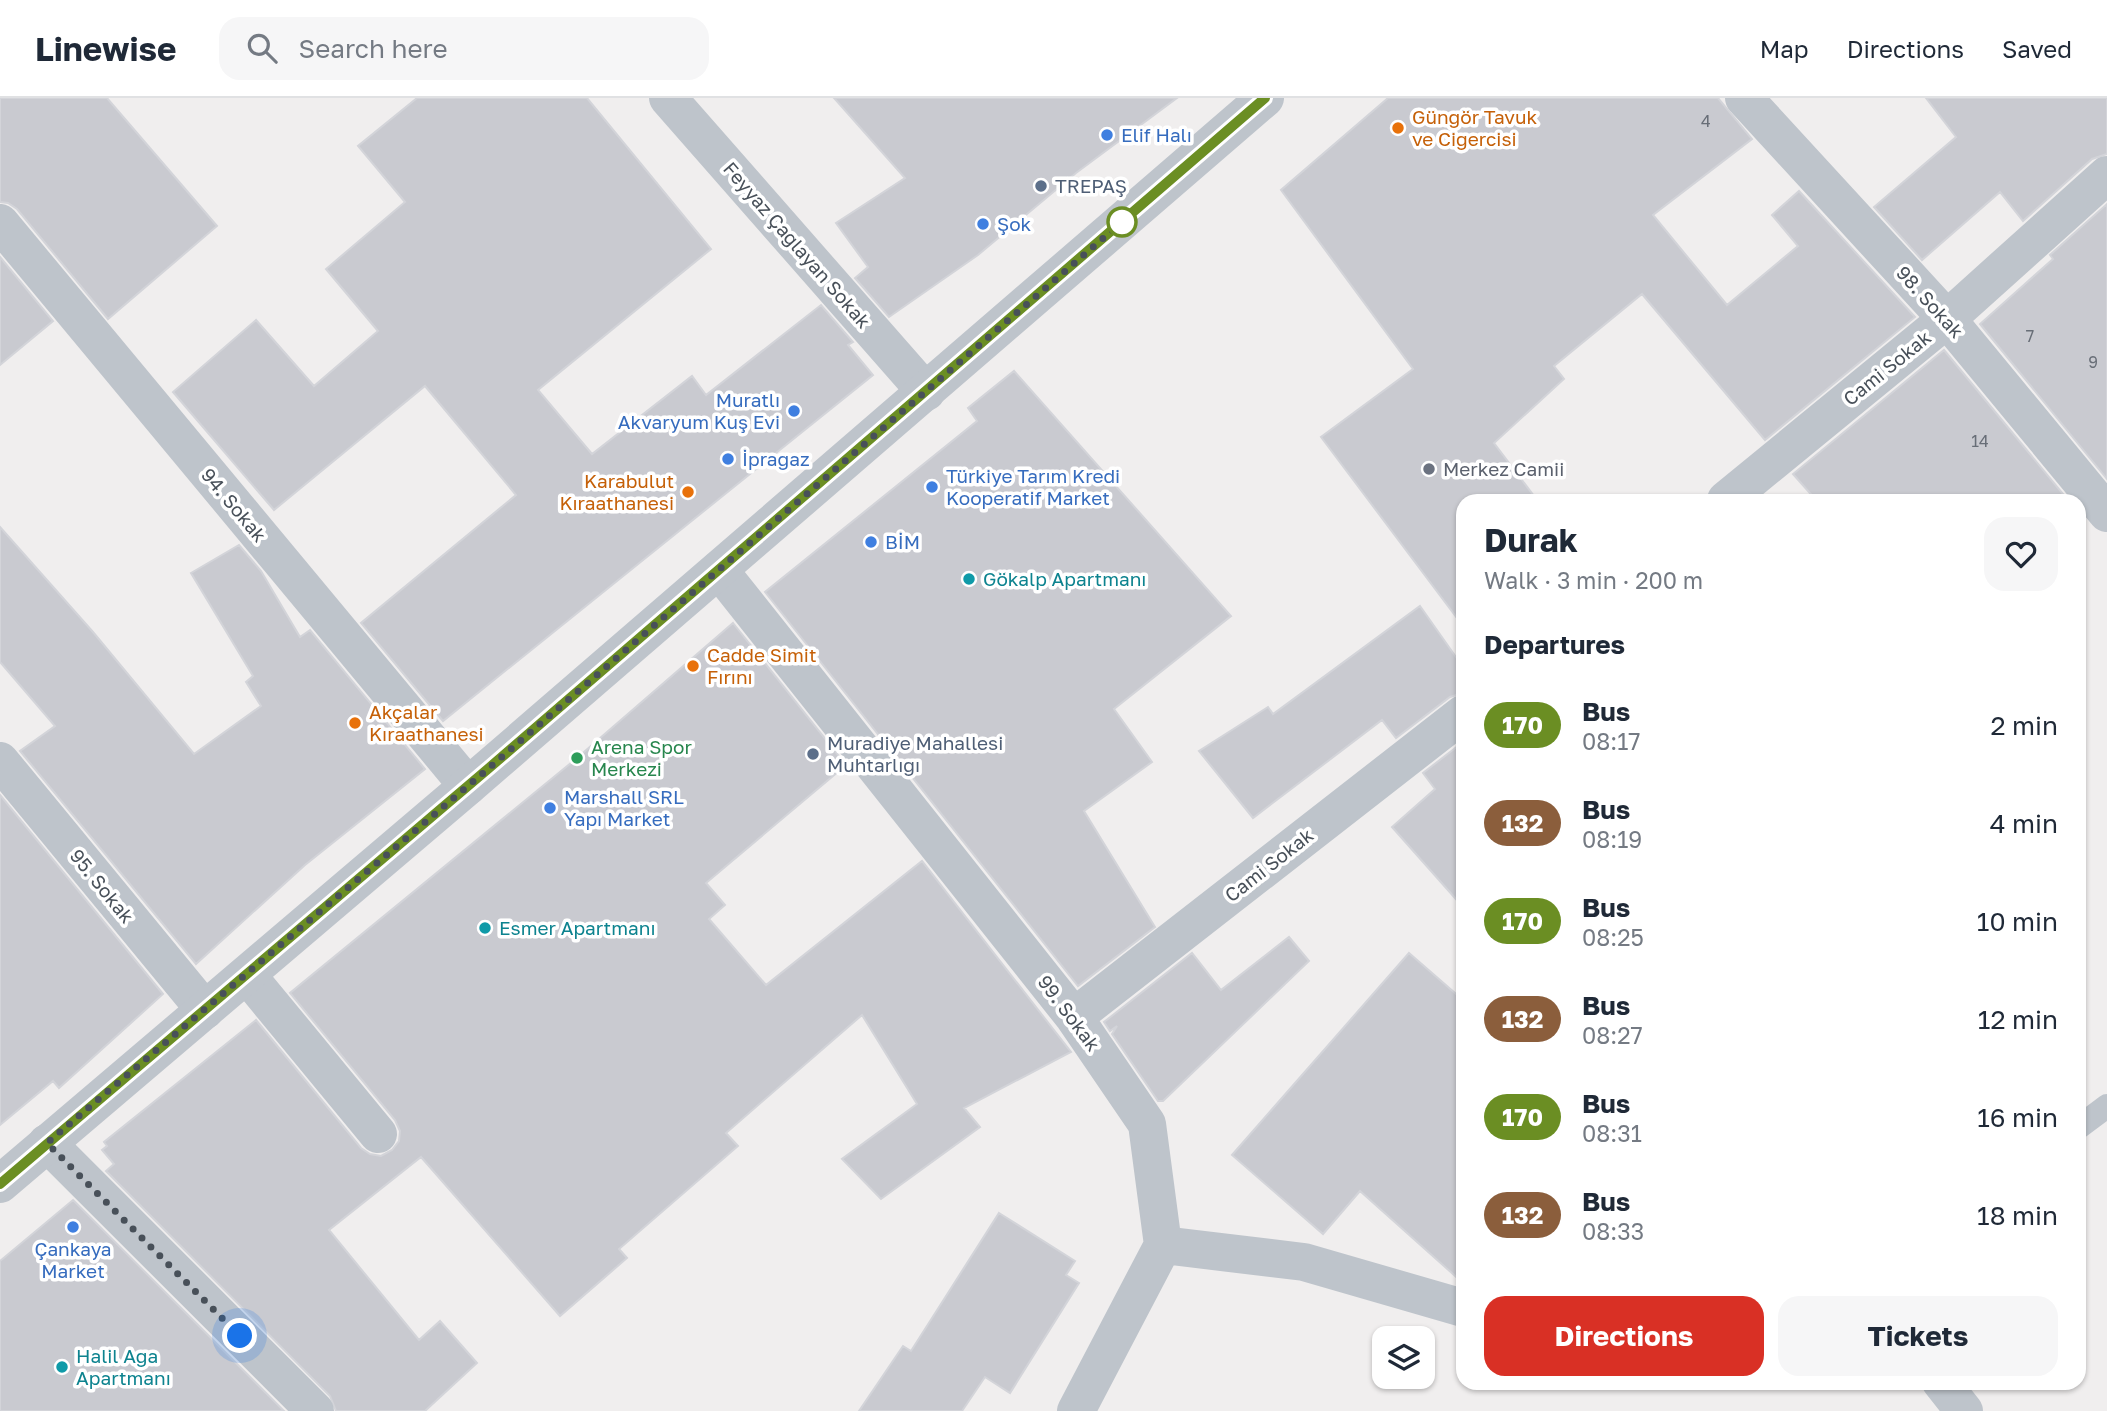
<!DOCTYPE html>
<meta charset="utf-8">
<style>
body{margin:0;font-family:"Golos Text",sans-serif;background:#f6f6f7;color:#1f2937;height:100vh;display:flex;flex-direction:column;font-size:26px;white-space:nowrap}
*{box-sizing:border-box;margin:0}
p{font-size:23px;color:#747a83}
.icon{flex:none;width:38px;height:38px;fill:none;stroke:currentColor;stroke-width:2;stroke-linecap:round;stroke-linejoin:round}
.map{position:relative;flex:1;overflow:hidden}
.details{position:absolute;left:1456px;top:396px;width:630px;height:896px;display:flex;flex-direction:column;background:#fff;border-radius:21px;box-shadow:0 2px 5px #0004}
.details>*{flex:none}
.badge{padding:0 14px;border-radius:23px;font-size:24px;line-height:46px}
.fabs{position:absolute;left:1372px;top:1228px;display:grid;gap:14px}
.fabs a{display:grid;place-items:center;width:63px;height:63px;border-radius:14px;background:#fff;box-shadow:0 2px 5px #0004;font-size:35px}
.you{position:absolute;width:35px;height:35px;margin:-18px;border:5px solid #fff;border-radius:50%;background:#1a73e8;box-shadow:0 0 0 10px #1a73e833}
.map>.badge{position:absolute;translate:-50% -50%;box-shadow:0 0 0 4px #fff}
h2{padding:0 28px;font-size:26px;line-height:63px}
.round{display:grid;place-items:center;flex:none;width:74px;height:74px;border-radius:21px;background:#f6f6f7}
.headline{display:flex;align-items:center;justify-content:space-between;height:119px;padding:0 28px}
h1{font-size:33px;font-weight:700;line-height:52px}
.action{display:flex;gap:14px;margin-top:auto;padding:14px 28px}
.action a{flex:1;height:80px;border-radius:21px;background:#d93025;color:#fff;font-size:28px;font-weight:700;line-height:80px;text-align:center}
.action a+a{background:#f6f6f7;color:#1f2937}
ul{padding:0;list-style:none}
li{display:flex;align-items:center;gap:21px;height:98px;padding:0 28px}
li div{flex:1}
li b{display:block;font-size:26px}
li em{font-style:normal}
li .badge{min-width:77px;font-weight:700;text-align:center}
header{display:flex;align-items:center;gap:42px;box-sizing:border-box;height:98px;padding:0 35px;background:#fff;border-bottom:2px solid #e0e1e3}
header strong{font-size:33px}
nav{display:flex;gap:38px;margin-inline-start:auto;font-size:24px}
.search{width:490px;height:63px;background:#f6f6f7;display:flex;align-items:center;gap:18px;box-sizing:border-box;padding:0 24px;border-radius:21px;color:#747a83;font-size:26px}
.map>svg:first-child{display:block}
</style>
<header>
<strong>Linewise</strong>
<div class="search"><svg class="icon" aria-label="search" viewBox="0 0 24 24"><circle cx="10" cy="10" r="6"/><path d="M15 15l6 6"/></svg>Search here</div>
<nav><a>Map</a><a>Directions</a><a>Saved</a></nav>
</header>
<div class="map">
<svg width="2107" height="1313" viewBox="0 0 2107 1313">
<rect width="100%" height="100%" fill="#f0eeee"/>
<!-- building -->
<path fill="#c9cad0" stroke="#d3d4d9" stroke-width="2" d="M0,0h107l110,128 -109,93 -91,-110 -9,-6 -8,-1z
M417,0h170l124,151 -173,141 54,64 100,-78 14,19 115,-90 32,37 -5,3 25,30 -430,346 -82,-98 155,-128 -91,-109 -151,124 -101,-118 83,-72 58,66 64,-55 -52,-62 79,-67 -47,-56z
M834,0h343l-101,75 -98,82 -89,62 -34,-39 13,-11 -32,-44 69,-45z
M1388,0h330l34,41 -99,76 74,90 71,-59 -26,-31 27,-24 116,126 -150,123 -123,-146 -88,72 10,13 -70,64 43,57h-74v126l-142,-189 92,-68 -132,-179z
M1926,0h181v56l-15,5 -69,62 -23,-29 -78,68 -48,-53 82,-70z
M2107,106v275l-127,-155 73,-65 -3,-4z
M0,159l53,64 -53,44z
M1944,252l124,150h-252l-23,-26z
M1014,273l217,245 -117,93 38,53 -68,49 71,116 -77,59 -313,-394 212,-171 -9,-13z
M0,429l93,105 101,122 67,-48 -15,-24 7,-6 -62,-103 48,-28 22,26 39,66 10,-7 115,139 -120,96 -109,99 -176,-213 35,-25 -55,-64z
M1420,508l43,61v26l-13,4 -54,41 -14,-18 -129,98 -54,-67 69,-44 5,7z
M733,525l113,142 -140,118 19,22 -16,14 57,66 156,-124 149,191 -107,56 16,19 -99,72 -39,-40 75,-55 -55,-89 -136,118 12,13 -119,103 8,9 -67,58 -139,-159 -92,73 90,110 21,-19 37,42 -52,48h-89l-6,-15 -224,-225 8,-7 -12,-14 5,-4 -3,-4 152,-122 105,128 9,6 11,2 11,-6 7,-9 1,-10 -5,-11 -105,-127 287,-235z
M1463,644v165l-71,-80 43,-38 -12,-16z
M0,697l163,199 -104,94 -6,-7 -53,44z
M1289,839l20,24 -146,140h-5l-46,-67 5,-8 -7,5 -6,-9 88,-69 29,37z
M1409,855l54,47v283l-103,-92 -37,43 -91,-79z
M73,1102l211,211h-284v-150z
M999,1115l76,48 -9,14 13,8 -69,110 -25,-16 -23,34h-103l44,-65 8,5z"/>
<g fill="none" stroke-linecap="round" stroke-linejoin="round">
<!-- service -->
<path stroke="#bec4cb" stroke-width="24" d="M2079,1029l28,-21"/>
<!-- minor -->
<path stroke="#bec4cb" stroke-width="38" d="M668,0l258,294
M1744,0l203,221 160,194
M0,125l468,563
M1726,402l221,-181 160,-144
M719,472l355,447 73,107 16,121 141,17 159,46
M0,663l205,249
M247,877l131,159
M1074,919l389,-303
M47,1045l268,268
M1941,1284l23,29
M1076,1313l87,-166"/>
<!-- tertiary -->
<path stroke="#bec4cb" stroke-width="38" d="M0,1086l468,-398 797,-688"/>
</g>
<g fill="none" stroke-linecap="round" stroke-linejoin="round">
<defs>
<path id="line" d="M0,1086l489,-416 776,-670"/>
</defs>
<!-- line casing -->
<use href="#line" stroke="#fff" stroke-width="16"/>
<!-- line -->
<use href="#line" stroke="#6b8e23" stroke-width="10"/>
<!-- walk -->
<path stroke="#485059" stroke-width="7" stroke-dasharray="0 12.6" d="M240,1238l-193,-193 442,-375 633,-546"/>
</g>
<!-- markers -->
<g fill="#e8710a" stroke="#fff" stroke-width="2.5">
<circle cx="1398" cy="30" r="7"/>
<circle cx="688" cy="394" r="7"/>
<circle cx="693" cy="568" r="7"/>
<circle cx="355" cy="625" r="7"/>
</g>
<g fill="#3f7fe0" stroke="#fff" stroke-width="2.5">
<circle cx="1107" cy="37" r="7"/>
<circle cx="983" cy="126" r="7"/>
<circle cx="794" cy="313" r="7"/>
<circle cx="728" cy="361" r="7"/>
<circle cx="932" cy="389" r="7"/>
<circle cx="871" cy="444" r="7"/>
<circle cx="550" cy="710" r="7"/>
<circle cx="73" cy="1129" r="7"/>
</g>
<g fill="#5c6f8a" stroke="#fff" stroke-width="2.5">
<circle cx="1041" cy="88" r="7"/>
<circle cx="813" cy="656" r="7"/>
</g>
<circle fill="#fff" stroke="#6b8e23" stroke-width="3.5" cx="1122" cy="124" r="14"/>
<circle fill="#6b7280" stroke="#fff" stroke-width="2.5" cx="1429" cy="371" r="7"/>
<g fill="#0f9aa8" stroke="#fff" stroke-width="2.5">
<circle cx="969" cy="481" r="7"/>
<circle cx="485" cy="830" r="7"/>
<circle cx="62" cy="1269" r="7"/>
</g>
<circle fill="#2e9e5b" stroke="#fff" stroke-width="2.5" cx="577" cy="660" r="7"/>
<g text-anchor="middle" stroke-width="7" stroke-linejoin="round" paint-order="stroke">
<!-- number labels -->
<g font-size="16" fill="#686e77">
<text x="1706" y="29">4</text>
<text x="2030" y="244">7</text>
<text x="2093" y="270">9</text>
<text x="1980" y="349">14</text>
</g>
<!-- food labels -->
<g font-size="19" fill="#c56008" stroke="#fff" text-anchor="start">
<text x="1412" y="26">Güngör Tavuk<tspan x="1412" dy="22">ve Ciğercisi</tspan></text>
<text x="674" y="390" text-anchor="end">Karabulut<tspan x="674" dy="22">Kıraathanesi</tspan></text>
<text x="707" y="564">Cadde Simit<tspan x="707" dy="22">Fırını</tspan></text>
<text x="369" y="621">Akçalar<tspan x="369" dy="22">Kıraathanesi</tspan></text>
</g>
<!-- shop labels -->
<g font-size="19" fill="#366cbe" stroke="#fff" text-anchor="start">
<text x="1121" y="44">Elif Halı</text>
<text x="997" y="133">Şok</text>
<text x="780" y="309" text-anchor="end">Muratlı<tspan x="780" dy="22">Akvaryum Kuş Evi</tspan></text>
<text x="742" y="368">İpragaz</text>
<text x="946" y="385">Türkiye Tarım Kredi<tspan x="946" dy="22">Kooperatif Market</tspan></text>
<text x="885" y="451">BİM</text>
<text x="564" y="706">Marshall SRL<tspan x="564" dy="22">Yapı Market</tspan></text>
<text x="73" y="1158" text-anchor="middle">Çankaya<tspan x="73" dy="22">Market</tspan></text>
</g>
<!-- service labels -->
<g font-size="19" fill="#4e5e75" stroke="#fff" text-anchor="start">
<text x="1055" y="95">TREPAŞ</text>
<text x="827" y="652">Muradiye Mahallesi<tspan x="827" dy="22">Muhtarlığı</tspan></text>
</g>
<!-- street labels -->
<g font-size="19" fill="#485059" stroke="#fff">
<text transform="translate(797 147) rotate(49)" y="7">Feyyaz Çağlayan Sokak</text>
<text transform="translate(1930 204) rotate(48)" y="7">98. Sokak</text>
<text transform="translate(1887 270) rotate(-39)" y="7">Cami Sokak</text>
<text transform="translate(234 407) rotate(50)" y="7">94. Sokak</text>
<text transform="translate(1269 767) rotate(-38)" y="7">Cami Sokak</text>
<text transform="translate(102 788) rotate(51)" y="7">95. Sokak</text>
<text transform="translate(1069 915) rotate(53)" y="7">99. Sokak</text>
</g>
<!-- worship labels -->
<g font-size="19" fill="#5b616d" stroke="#fff" text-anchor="start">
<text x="1443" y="378">Merkez Camii</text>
</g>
<!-- culture labels -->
<g font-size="19" fill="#0d838f" stroke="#fff" text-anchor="start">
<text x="983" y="488">Gökalp Apartmanı</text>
<text x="499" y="837">Esmer Apartmanı</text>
<text x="76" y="1265">Halil Ağa<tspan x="76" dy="22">Apartmanı</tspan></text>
</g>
<!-- leisure labels -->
<g font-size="19" fill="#27864d" stroke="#fff" text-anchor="start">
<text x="591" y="656">Arena Spor<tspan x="591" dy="22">Merkezi</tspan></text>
</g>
</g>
</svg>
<div class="fabs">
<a><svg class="icon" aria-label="layers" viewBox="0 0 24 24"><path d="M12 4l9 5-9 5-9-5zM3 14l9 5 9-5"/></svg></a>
</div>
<div class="you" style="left:240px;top:1238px"></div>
<section class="details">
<div class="headline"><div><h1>Durak</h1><p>Walk · 3 min · 200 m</p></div><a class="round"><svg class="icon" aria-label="heart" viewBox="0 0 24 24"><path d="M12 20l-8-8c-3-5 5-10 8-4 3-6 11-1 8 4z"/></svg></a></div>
<h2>Departures</h2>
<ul>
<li><span class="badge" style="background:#6b8e23;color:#fff">170</span><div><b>Bus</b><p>08:17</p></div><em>2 min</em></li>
<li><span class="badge" style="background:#8b5e3c;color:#fff">132</span><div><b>Bus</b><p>08:19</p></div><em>4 min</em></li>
<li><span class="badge" style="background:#6b8e23;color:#fff">170</span><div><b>Bus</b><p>08:25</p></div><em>10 min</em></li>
<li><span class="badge" style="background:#8b5e3c;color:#fff">132</span><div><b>Bus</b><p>08:27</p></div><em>12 min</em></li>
<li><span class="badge" style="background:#6b8e23;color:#fff">170</span><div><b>Bus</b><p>08:31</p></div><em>16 min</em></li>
<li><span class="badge" style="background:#8b5e3c;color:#fff">132</span><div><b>Bus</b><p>08:33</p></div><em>18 min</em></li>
</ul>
<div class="action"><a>Directions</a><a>Tickets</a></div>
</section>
</div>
